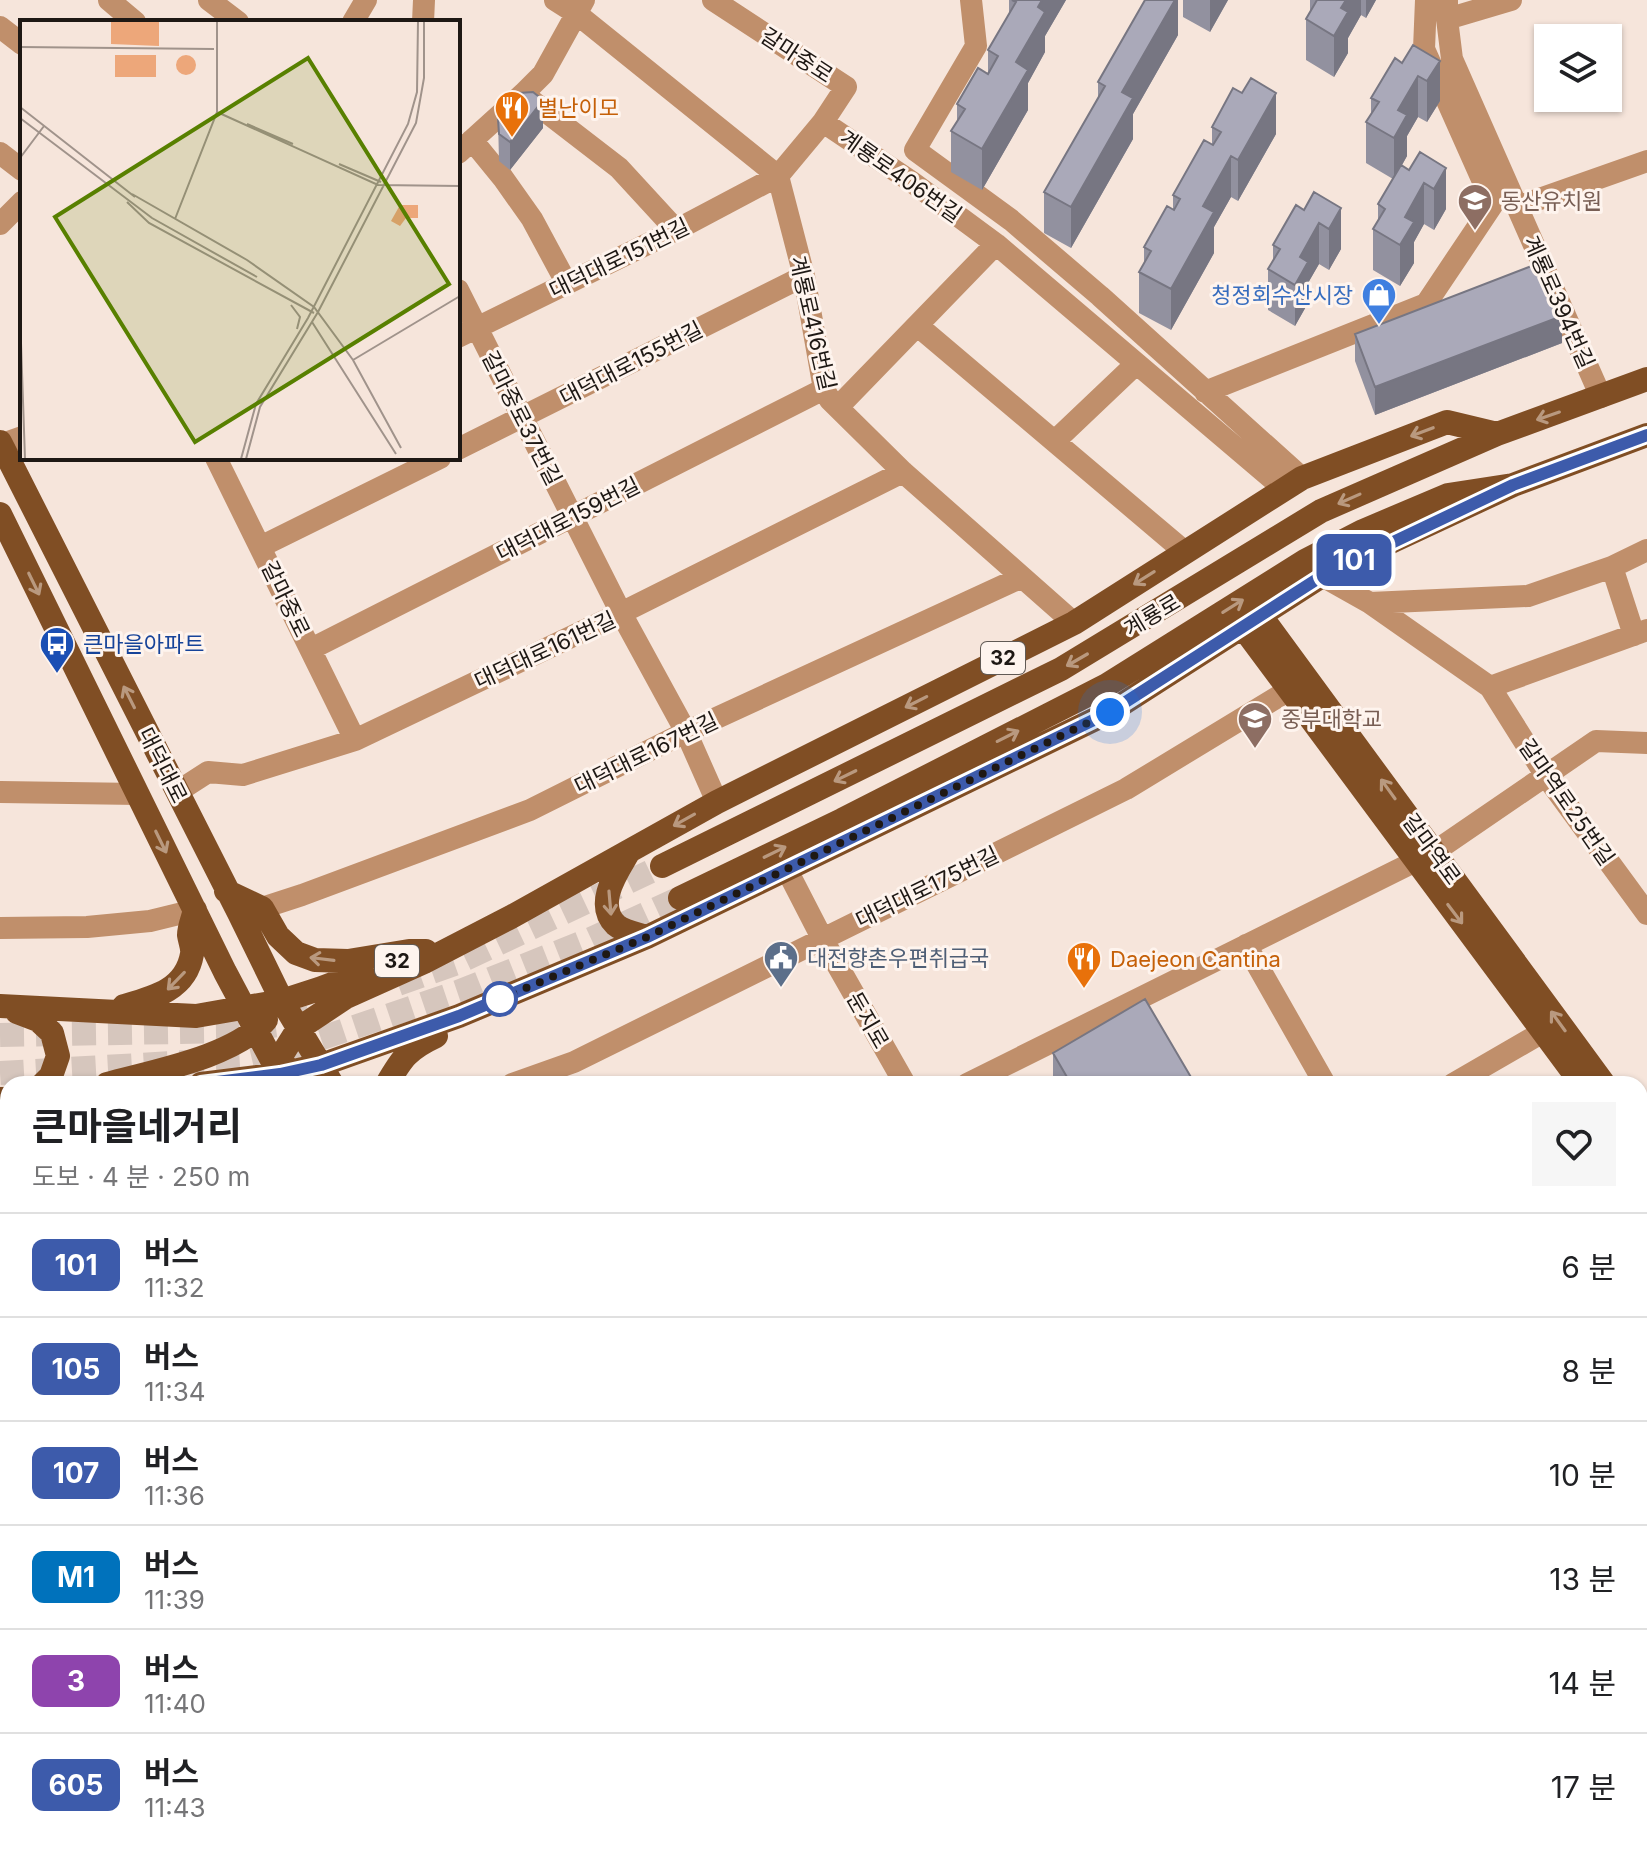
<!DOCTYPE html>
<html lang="ko">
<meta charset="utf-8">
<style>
body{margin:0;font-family:Inter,"Noto Sans KR",sans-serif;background:#f6f6f6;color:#202124;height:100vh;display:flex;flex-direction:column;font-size:30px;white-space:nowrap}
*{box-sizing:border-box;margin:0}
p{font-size:26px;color:#757577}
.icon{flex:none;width:44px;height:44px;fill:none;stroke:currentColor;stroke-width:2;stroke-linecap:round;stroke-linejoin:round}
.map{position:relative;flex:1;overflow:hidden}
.side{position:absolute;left:0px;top:1076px;width:1648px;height:778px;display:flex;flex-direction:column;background:#fff;border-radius:24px 24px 0 0;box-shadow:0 2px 6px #0004}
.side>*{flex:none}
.badge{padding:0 16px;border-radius:12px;font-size:28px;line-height:52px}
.buttons{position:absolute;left:1534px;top:24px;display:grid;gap:16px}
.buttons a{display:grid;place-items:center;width:88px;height:88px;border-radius:0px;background:#fff;box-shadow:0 2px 6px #0004;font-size:40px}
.you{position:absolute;width:40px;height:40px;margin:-20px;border:6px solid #fff;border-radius:50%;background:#1a73e8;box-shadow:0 0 0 12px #1a73e833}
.map>.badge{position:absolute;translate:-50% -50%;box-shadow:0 0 0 4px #fff}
.round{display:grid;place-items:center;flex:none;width:84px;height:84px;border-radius:0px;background:#f6f6f6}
.overview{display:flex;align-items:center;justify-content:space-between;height:136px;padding:0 32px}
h1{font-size:38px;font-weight:700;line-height:60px}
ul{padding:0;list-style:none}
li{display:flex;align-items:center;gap:24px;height:104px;padding:0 32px;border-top:2px solid #e0e0e0}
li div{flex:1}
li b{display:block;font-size:30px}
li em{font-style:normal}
li .badge{min-width:88px;font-weight:700;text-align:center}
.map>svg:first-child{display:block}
</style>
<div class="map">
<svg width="1647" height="1853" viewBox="0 0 1647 1853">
<rect width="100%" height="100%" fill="#f6e5db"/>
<!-- green -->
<path fill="#eda77a" d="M484,1846h84l4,7h-92z"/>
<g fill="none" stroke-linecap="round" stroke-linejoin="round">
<!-- major-tunnel -->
<path stroke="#d6c6bd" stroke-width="24" stroke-dasharray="24 12" stroke-linecap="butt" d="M398,984l59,-21 205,-97
M0,1035l234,-4 59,-8 18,-6
M0,1073l242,-14 59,-14 157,-53 133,-53 89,-41"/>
<!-- minor -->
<path stroke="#c08f6b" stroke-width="22" d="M109,0l26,22
M209,0l29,22
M555,0l22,14 201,162 26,100 20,113 6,11 73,72 171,151
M971,0l5,46 -61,104 96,70 89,76 202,182
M1447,0v19l5,40 149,338
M1447,19l64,-19
M353,22l13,-22
M423,22l1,-22
M0,27l22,17
M523,94l96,74 57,62
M823,122l89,60 84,62 287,244
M472,140l31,38 29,41 35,65
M0,153l22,17
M458,153l65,-59 20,-20 41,-74
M1517,207l130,-46
M0,224l22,-22
M458,290l163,323 65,119 31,70
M918,326l267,226
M458,337l218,-107 102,-54 45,-54 23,-35 -133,-87
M1205,392l221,-88 67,-100 -69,-155 2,-49
M838,407l158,-163
M1056,440l80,-76
M0,445l22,-8
M458,449l346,-173
M216,458l139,282
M260,547l180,-89
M1612,567l22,68
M1322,576l48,27 120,84 56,89 101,138
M1370,603l158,-7 84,-29 35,-17
M311,649l513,-260
M1490,687l157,-57
M0,792l138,2
M177,792l31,-20 35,3 112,-35 266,-127 282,-141
M787,870l35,68 83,146
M262,908l40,-13 228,-85 156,-78 336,-155
M0,928l87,-1 63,-6 45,-11
M1246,945l79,139
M512,1084l62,-22 552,-273 163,-99
M967,1084l467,-232 162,-111 51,2
M1453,1084l90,-52
M0,1176h8
M1640,1224l7,-9
M0,1379h8
M1640,1493l7,5
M1640,1839l7,5
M1410,1846l11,7
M340,1853l5,-7
M463,1853l3,-7
M574,1853l3,-3 -2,-4
M717,1853l4,-7
M1054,1853l4,-7
M1540,1853l4,-7"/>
<!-- major -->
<path stroke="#804e24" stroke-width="24" d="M0,442l239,471 43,88 50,83
M0,514l225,458 56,105
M1260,615l344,469
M1242,626l340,458
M628,853c-11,19 -34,51 -12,72 8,7 22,9 31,12
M662,866l399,-197 260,-158 176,-77 150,-55
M226,891l36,17 16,28 18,17 19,7 33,1 61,-10h17
M680,898l162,-78 265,-135 198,-124 58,-30 85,-36 65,-10 134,-50
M0,1006l196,10 86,-15 37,-12 48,-18
M124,1006c29,-8 62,-16 68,-52 1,-6 -2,-12 -3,-19 0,-8 4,-17 6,-25
M17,1012l21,8 14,13 6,23 -7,20 -8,8
M280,1074l3,-21 15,-24 48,-32 78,-35 87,-45 206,-115 357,-179 228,-145 145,-56 50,12
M107,1084c47,-13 127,-27 159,-64
M201,1084l79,-10 41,-9 138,-49 188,-79 463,-225 212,-136 73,-36 118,-55
M387,1084c15,-26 21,-35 49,-48
M0,1099h8
M1640,1133l7,10
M1640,1163l7,9
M735,1846l4,7
M778,1846l4,7"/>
</g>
<!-- wall -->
<path fill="#92919f" d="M1009,0h57l-21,36v16l-17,31v27l-46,80 -31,-18v-41l6,-9v-18l31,-31v-23l21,-35z
M1178,0v35l-45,79v25l-62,109 -27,-15v-41l54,-93v-17z
M1183,0h45l-18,32 -27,-15z
M1310,0h66l-10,18 -5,-3 -13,23v15l-14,24 -28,-17v-41l4,-6z
M1413,45l27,56 -13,21 -9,-5 -11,19v20l-5,9 7,5 11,-18 26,57 -12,21 -10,-6 -10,18v21l-14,23 -27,-16v-41l5,-8v-17l15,-25 -27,-16v-41l5,-8v-16l31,-35z
M498,119l45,9 -33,42 -11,-9z
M1212,127l64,7 -38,67 -7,-4 -17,30v26l-43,77 -32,-17v-41l5,-8v-17l29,-38v-14l39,-50z
M1314,192l27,57 -12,21 -10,-6 -11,19v20l-13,23 -27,-16v-41l5,-8v-16l31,-35z
M1355,334l207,9 -187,72 -20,-54z
M1053,1053l142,31h-141l-1,-3z
M1647,1307l-1,143 -6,-3v-129z
M1647,1596v191l-7,-4v-176z
M857,1846h176l3,7h-178z
M1065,1846h171l12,7h-183z
M1309,1846h91l4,7h-95z
M1441,1846h21l-4,7h-8z
M1464,1846h64l-4,7h-48z"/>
<!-- shaded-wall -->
<path fill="#777682" d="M1042,0h24l-21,36v16l-17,31v27l-46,80v-41l56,-142z
M1175,0h3v35l-45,79v25l-62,109v-41l51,-115z
M1210,0h18l-18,32z
M1346,0h15v15l-13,23v15l-14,24v-41l7,-28z
M1366,0h10l-10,18z
M1440,61v40l-13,21v-41z
M1418,76v41l-11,19v20l-13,23v-41l4,-28z
M1276,93v41l-38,67v-41z
M543,100v28l-33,42v-28z
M1231,156v41l-17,30v26l-43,77v-41l32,-83z
M1446,168v41l-12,21v-41z
M1424,183v41l-10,18v21l-14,23v-41l5,-28z
M1341,208v41l-12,21v-41z
M1319,223v41l-11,19v20l-13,23v-41l5,-28z
M1562,316v27l-187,72v-28z
M1647,1368v80l-1,2v-79z
M8,1809v37h2l-4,7h-6v-32z
M127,1846h26l-5,7h-25z
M269,1846h25l-4,7h-26z
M401,1846h25l-4,7h-26z
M1456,1846h6l-4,7h-2z
M1515,1846h13l-4,7h-14z"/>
<!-- building -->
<path fill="#aaa9b9" stroke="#777682" stroke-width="2" d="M1012,0h30l-4,7 7,5 -29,50 12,8 -46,79 -31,-18 14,-22 -8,-5 21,-36 10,6 10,-18 -10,-6 28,-48z
M1145,0h30l-53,92 11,6 -62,109 -27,-15 61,-106 -7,-4z
M1317,0h29l-5,8 7,4 -14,24 -28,-17z
M1413,45l27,16 -13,20 -9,-5 -20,34 9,5 -13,23 -28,-16 13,-20 -8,-4 24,-40 7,5z
M1251,78l25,15 -38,67 -7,-4 -28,50 11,6 -43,77 -32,-17 12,-21 -7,-4 23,-41 7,4 6,-11 -7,-4 31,-55 9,5 8,-13 -9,-5 21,-39 9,5z
M533,92l10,8 -33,42 -11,-8 -1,-15 20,-26z
M1420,152l26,16 -12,21 -10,-6 -19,34 9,5 -14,23 -27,-16 12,-20 -7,-5 23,-39 8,5z
M1314,192l27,16 -12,21 -10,-6 -19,34 8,5 -13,23 -27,-16 12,-20 -7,-4 23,-40 8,5z
M1542,262l20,54 -187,71 -20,-53z
M1145,999l50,85h-124l-18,-31z
M1647,1307v61l-1,3 -6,-4v-49z
M1647,1596v44l-7,-4v-29z
M1642,1660l5,4v44l-7,-5v-40z
M8,1754v55l-8,12v-55z
M92,1846h35l-4,7h-36z
M233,1846h36l-5,7h-35z
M368,1846h33l-5,7h-32z
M889,1846h144l3,7h-143z
M1067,1846h169l12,7h-177z
M1323,1846h26l-5,7h-9z
M1352,1846h45l7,4 -2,3h-54z
M1498,1846h17l-5,7z"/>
<!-- one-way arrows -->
<defs><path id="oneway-shaft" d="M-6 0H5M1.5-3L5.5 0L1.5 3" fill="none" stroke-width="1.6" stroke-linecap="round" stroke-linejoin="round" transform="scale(2)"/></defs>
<g stroke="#b9997f">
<use href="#oneway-shaft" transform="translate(1548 416) rotate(161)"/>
<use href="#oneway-shaft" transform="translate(1422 432) rotate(159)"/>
<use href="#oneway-shaft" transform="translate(1349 499) rotate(156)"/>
<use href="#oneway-shaft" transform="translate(1144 578) rotate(148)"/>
<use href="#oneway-shaft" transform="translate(34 584) rotate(64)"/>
<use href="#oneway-shaft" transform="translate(1233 606) rotate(-32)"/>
<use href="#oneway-shaft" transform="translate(1077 660) rotate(150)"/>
<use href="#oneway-shaft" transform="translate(129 697) rotate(-117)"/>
<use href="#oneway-shaft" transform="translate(916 702) rotate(153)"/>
<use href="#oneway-shaft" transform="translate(1008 736) rotate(-27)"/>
<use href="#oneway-shaft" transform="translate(845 776) rotate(154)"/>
<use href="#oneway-shaft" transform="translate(1388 789) rotate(-126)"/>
<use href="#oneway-shaft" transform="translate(684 820) rotate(151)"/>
<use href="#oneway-shaft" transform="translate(161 842) rotate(64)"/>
<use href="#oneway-shaft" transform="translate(775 852) rotate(-26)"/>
<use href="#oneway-shaft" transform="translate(610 903) rotate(85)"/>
<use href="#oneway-shaft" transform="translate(1455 914) rotate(53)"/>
<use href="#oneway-shaft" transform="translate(322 959) rotate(-173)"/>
<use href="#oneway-shaft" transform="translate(176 981) rotate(134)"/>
<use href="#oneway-shaft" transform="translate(1558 1021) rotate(-126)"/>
</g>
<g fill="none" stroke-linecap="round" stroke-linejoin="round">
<defs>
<path id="line" d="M201,1084l79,-10 41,-9 138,-49 188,-79 463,-225 212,-136 191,-91 134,-50"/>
</defs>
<!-- line casing -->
<use href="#line" stroke="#fff" stroke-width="18"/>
<!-- line -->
<use href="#line" stroke="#3d5bab" stroke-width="12"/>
<!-- walk -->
<path stroke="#1e1814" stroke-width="8" stroke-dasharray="0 14.4" d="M500,999l147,-62 463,-225"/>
</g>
<!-- icons -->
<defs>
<symbol id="restaurant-pin" viewBox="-11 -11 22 30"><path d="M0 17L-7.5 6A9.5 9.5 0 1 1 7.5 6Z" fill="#e8710a" stroke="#fef4ee"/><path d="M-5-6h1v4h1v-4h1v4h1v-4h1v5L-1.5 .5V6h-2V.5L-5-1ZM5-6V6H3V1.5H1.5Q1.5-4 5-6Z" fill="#fff"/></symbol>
<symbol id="school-pin" viewBox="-11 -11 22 30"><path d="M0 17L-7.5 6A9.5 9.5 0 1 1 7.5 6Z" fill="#8d6e63" stroke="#fef4ee"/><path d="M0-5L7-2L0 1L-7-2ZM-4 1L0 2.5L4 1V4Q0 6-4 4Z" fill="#fff"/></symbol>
<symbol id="shop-pin" viewBox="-11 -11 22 30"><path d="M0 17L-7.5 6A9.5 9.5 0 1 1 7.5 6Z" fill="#3f7fe0" stroke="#fef4ee"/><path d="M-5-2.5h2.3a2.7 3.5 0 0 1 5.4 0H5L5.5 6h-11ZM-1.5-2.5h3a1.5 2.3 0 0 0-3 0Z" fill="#fff"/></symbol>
<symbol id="bus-pin" viewBox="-11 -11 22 30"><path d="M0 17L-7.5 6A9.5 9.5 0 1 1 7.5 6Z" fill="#1a4fb4" stroke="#fef4ee"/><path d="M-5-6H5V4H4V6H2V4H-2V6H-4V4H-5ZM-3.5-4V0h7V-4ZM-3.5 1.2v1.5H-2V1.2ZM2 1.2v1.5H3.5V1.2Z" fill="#fff"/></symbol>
<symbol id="university-pin" viewBox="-11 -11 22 30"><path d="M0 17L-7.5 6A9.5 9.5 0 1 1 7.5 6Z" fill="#8d6e63" stroke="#fef4ee"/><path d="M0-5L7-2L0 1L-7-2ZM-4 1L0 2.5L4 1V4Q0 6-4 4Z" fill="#fff"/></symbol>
<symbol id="civic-pin" viewBox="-11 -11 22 30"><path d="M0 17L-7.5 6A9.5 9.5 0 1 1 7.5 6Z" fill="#5c6f8a" stroke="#fef4ee"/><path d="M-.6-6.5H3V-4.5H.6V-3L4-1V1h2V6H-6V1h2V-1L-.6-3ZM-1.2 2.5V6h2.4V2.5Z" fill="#fff"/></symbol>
</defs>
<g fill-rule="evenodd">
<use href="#restaurant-pin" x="492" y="88" width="40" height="54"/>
<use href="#school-pin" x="1455" y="181" width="40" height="54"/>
<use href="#shop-pin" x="1359" y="275" width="40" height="54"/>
<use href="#bus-pin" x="37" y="624" width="40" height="54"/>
<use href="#university-pin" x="1235" y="699" width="40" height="54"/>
<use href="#civic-pin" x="761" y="938" width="40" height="54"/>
<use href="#restaurant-pin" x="1064" y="939" width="40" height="54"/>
</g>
<!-- markers -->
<circle fill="#fff" stroke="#3d5bab" stroke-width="4" cx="500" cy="999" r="16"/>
<g text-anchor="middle" stroke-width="6" stroke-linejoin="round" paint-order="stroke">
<!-- shield labels -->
<g fill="#fef4ee" stroke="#615a55" stroke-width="2">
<rect x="981" y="642" width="44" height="32" rx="6"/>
<rect x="375" y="945" width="44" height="32" rx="6"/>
</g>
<g font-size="20" font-weight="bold" fill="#1e1814">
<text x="1003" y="665">32</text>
<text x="397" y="968">32</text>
</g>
<!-- street labels -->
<g font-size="22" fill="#1e1814" stroke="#fef4ee">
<text transform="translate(797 55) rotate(33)" y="8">갈마중로</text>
<text transform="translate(901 176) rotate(35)" y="8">계룡로406번길</text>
<text transform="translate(619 258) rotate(-26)" y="8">대덕대로151번길</text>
<text transform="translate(1559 302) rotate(66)" y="8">계룡로394번길</text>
<text transform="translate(813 323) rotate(77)" y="8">계룡로416번길</text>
<text transform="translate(631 363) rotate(-27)" y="8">대덕대로155번길</text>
<text transform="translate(522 418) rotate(63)" y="8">갈마중로37번길</text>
<text transform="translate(568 519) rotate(-27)" y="8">대덕대로159번길</text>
<text transform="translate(286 599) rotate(64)" y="8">갈마중로</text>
<text transform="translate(1152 615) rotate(-31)" y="8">계룡로</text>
<text transform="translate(545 650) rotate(-25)" y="8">대덕대로161번길</text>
<text transform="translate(646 753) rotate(-26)" y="8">대덕대로167번길</text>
<text transform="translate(163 765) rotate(63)" y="8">대덕대로</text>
<text transform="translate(1567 802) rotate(55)" y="8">갈마역로25번길</text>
<text transform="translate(1432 849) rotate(54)" y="8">갈마역로</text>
<text transform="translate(927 887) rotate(-26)" y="8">대덕대로175번길</text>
<text transform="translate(868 1020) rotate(60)" y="8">둔지로</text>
</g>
<!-- food labels -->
<g font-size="22" fill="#c56008" stroke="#fef4ee" text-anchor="start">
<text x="538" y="116">별난이모</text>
<text x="1110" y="967">Daejeon Cantina</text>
</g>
<!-- education labels -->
<g font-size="22" fill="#785e54" stroke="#fef4ee" text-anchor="start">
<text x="1501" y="209">동산유치원</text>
<text x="1281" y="727">중부대학교</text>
</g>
<!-- shop labels -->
<g font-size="22" fill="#366cbe" stroke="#fef4ee" text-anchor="end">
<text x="1353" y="303">청정회수산시장</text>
</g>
<!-- transit labels -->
<g font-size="22" fill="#164399" stroke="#fef4ee" text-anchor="start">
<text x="83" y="652">큰마을아파트</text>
</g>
<!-- service labels -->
<g font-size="22" fill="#4e5e75" stroke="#fef4ee" text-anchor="start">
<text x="807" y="966">대전향촌우편취급국</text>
</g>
</g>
<!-- overview -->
<g transform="translate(20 20)">
<rect width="440" height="440" fill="#f6e5db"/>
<path d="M91,1h48v25l-48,-2zM156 45a10 10 0 1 1 20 0a10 10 0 1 1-20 0ZM95,35h41v22h-41zM380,185h18v13h-12l-6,8 -9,-5z" fill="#eda77a"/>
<path fill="none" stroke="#a0938b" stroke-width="2" d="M0,27l194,2M0,87l115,90M197,92l161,73 82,1M0,98l132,100 105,59M227,104l46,20M0,138l24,-32M319,144l42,18M112,174l115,66 67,47 39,53 48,88M107,182l22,21 165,90M155,199l42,-107v-91M271,285l9,12 -3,12M0,294l5,145M292,302l84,132M333,340l107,-64M221,439l15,-55 52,-86 100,-194 9,-32 1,-71M226,439l14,-52 58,-95 98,-189 8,-45v-57"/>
<path fill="#588000" fill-opacity="0.15" stroke="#588000" stroke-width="4" d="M288,38l141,226 -254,158 -140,-225z"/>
<rect width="440" height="440" fill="none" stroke="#1e1814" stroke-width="4"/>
</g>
</svg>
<div class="buttons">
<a><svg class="icon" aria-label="layers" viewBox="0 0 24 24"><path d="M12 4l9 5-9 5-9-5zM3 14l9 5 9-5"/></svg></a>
</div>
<div class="you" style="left:1110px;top:712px"></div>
<b class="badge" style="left:1354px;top:560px;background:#3d5bab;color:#fff">101</b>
<section class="side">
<div class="overview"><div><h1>큰마을네거리</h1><p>도보 · 4 분 · 250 m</p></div><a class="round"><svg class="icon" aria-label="heart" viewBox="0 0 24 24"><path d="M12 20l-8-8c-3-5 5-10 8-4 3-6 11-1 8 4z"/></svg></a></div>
<ul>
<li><span class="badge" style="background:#3d5bab;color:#fff">101</span><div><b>버스</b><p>11:32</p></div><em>6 분</em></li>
<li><span class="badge" style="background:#3d5bab;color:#fff">105</span><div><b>버스</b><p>11:34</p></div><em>8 분</em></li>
<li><span class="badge" style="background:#3d5bab;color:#fff">107</span><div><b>버스</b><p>11:36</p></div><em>10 분</em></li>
<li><span class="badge" style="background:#0072bc;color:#fff">M1</span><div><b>버스</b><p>11:39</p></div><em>13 분</em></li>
<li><span class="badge" style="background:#8e44ad;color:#fff">3</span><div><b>버스</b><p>11:40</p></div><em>14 분</em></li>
<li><span class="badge" style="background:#3d5bab;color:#fff">605</span><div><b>버스</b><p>11:43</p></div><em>17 분</em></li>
</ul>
</section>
</div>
